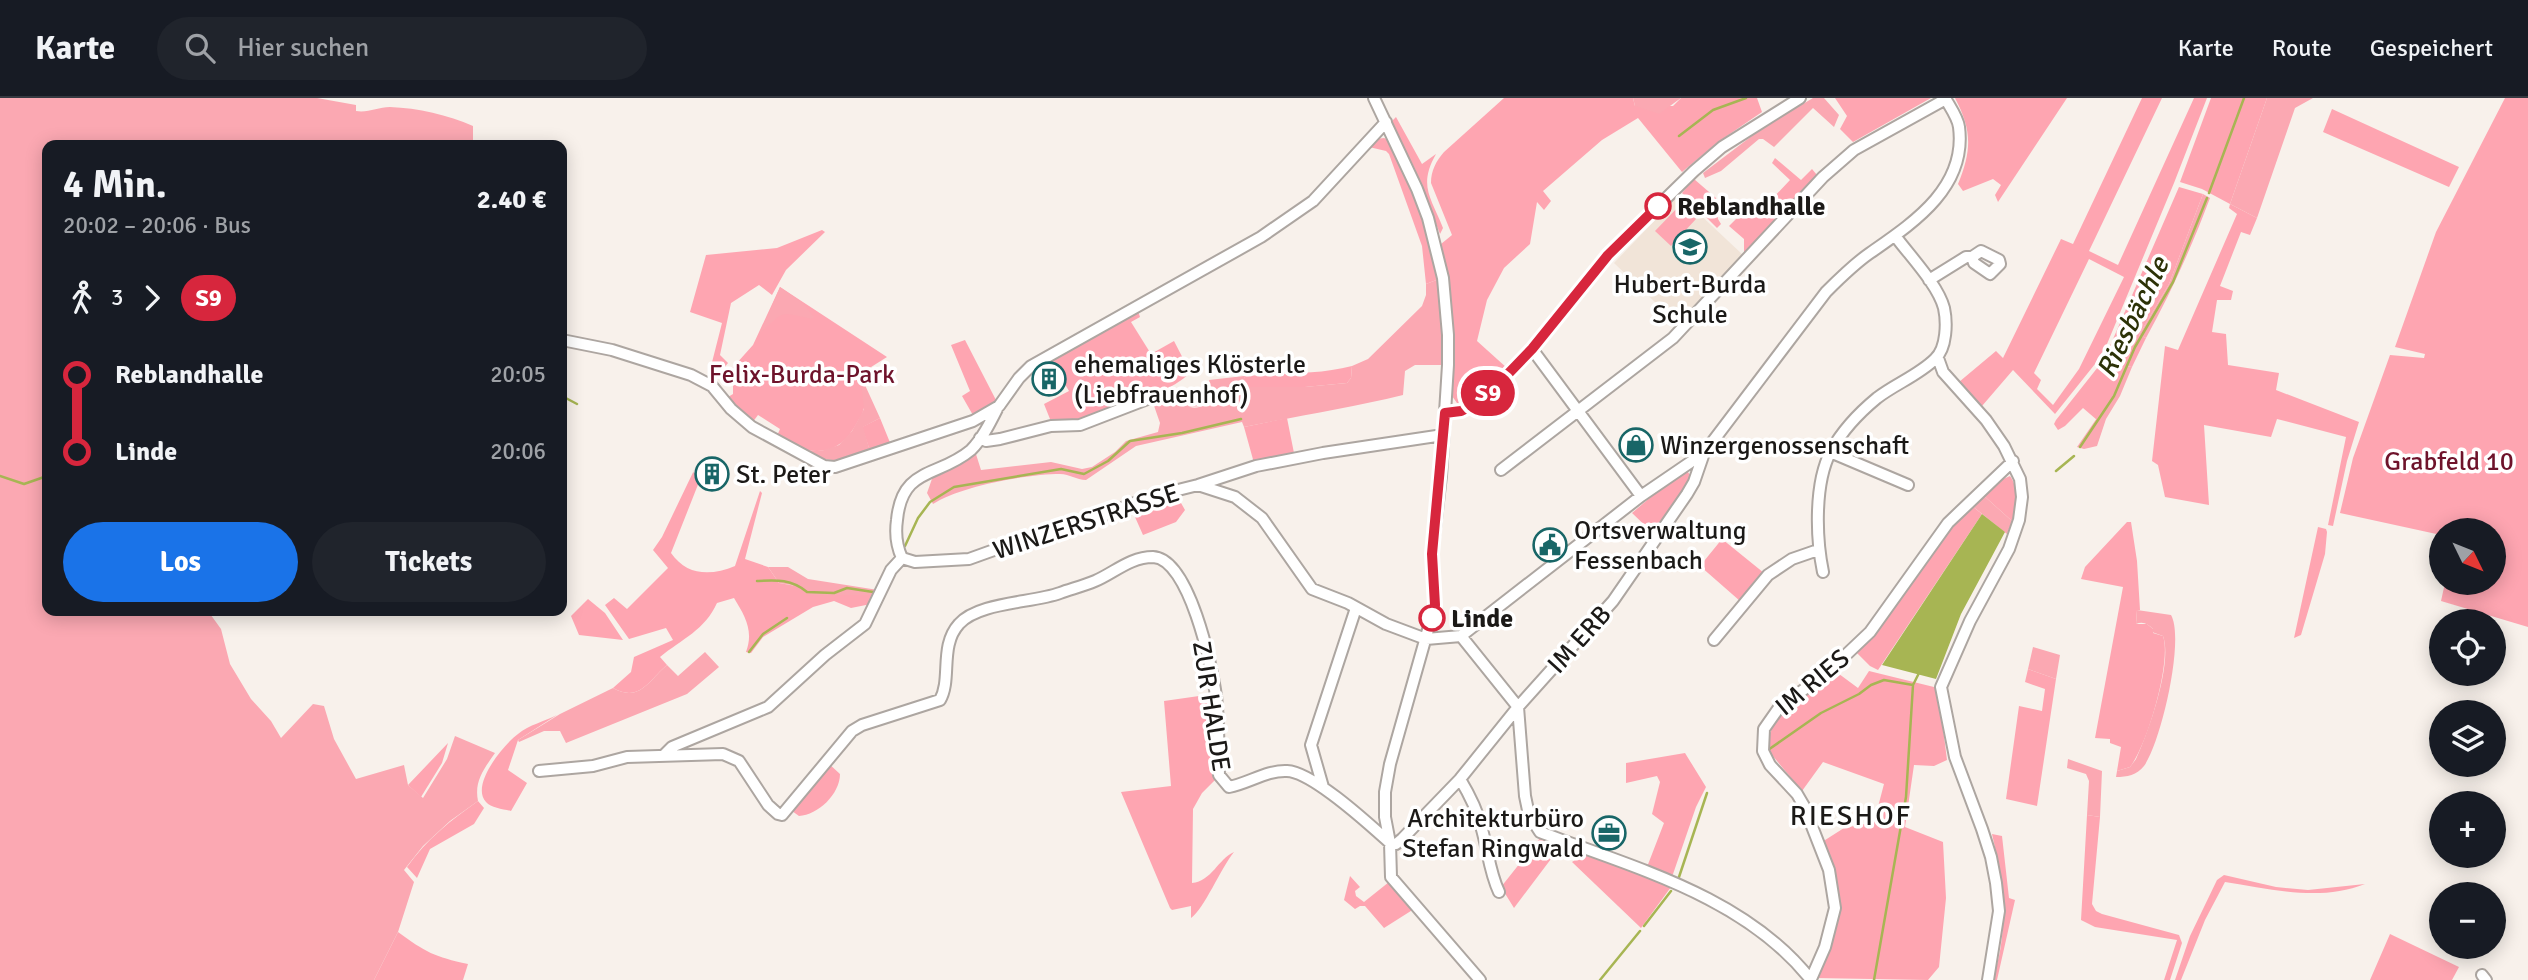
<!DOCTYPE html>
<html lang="de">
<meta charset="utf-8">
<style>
body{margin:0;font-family:Signika,sans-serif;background:#20242c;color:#f1f3f6;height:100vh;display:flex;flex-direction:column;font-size:26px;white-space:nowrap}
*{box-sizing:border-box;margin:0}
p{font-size:23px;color:#9ea1a6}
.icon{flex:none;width:38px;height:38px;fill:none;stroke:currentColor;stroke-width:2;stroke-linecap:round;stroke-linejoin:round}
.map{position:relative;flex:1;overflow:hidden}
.side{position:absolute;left:42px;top:42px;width:525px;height:476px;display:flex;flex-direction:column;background:#171b24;border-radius:14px;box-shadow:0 4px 18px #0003}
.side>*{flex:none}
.badge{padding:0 14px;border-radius:23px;font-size:24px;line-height:46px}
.needle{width:46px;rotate:133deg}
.fabs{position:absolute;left:2429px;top:420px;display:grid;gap:14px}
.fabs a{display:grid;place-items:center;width:77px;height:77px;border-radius:50%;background:#171b24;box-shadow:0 4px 18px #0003;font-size:35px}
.map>.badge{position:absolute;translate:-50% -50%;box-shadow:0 0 0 4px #fff}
.legs{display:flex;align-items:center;gap:10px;height:77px;padding:0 21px;font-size:23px}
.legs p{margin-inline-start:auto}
.headline{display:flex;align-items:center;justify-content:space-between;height:119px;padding:0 21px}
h1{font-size:38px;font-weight:700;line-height:52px}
.primary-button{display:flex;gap:14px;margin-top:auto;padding:14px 21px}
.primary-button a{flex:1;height:80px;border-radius:42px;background:#1a73e8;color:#fff;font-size:28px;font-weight:700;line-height:80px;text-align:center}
.primary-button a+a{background:#20242c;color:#f1f3f6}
ul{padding:0 21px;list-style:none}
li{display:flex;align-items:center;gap:24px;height:77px;font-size:26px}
li i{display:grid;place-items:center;width:10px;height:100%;margin:0 9px;background:currentColor}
li i::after{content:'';width:18px;height:18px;margin:-9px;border:5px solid;border-radius:50%;background:#171b24}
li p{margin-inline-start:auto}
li:first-child i{background:linear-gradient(#0000 50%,currentColor 0)}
li:last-child i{background:linear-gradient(currentColor 50%,#0000 0)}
header{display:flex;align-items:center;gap:42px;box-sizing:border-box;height:98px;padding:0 35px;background:#171b24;border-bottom:2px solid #363941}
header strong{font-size:33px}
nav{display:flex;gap:38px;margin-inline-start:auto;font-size:24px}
.search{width:490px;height:63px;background:#20242c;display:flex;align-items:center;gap:18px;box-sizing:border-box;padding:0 24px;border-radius:38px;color:#9ea1a6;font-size:26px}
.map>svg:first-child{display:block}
</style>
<header>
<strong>Karte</strong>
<div class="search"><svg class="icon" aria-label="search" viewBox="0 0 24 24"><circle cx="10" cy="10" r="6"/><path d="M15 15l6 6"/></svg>Hier suchen</div>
<nav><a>Karte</a><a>Route</a><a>Gespeichert</a></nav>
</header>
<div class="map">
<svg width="2528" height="882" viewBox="0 0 2528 882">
<rect width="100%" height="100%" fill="#f8f1eb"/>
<!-- built -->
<path fill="#f1e4d8" d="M1679,97l64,60 -65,69 -64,-61z"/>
<!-- green -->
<path fill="#fea5b1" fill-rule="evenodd" d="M1504,0h129l2,8h38l8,-8h76l5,14 -44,30 -36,30 -44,-54 -36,22 -59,51 8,10 -7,9 -7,-8 -7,42 -26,24 -17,32 -10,41 30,27 -20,20 -25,16 -5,-1 -5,-7c0,-52 2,-102 -11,-152l11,-9 -21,-52c0,-12 5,-22 13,-31z
M1835,0h96l-78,44 -13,-13 7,-13z
M1955,0h112l-69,104 -3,-7 6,-10 -8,-6 -30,12 -5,-7c14,-34 14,-54 -3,-86z
M2142,0h20l-73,153 29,14 76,-167h13l-33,85 -67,161 -12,20 -40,50 -42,-44 -31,36 -23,-24 37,-31 7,7 58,-119 12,5zM2089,161l35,18 -45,92 -26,36 -16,-16 4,-9 -7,-7z
M2211,0h56l-37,106 27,14 -7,17 -9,-3 -21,54 13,5 -2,9h-14l-5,32 14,2 2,31 51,8 -3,17 83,32 -12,39 -14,65 -5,-1 18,-88 -69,-18 -6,18 -67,-12 5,80 -44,-8 -7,-32 -6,-4 13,-115 13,4 59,-136 -8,-6 1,-4 -28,-15 -22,-7z
M2505,0h23v529l-87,-26 4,-18h49v-53h-53v5l-101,-22 13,-55 37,-103 34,3 1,-4 -30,-7 41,-115z
M2332,11l127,58 -10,20 -126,-55z
M1396,19l26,47 14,-10c-18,32 -5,43 7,74l-3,6 -25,-65 -25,-46z
M1384,40l5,2 32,68 18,71 -13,5 -4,-38 -33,-92 -3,-3 -17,-4 7,-8z
M1775,60l26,22 11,-11 5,6 -73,78v-14l-15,-13 7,-7 6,-1 6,-6 7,5 35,-37 -18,-17z
M1694,81l22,19 2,21 3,5 -4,4 -35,-35z
M2179,89l24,7 -34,90 -30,51 7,3 -14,29 -6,-1 -7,20 -22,34 -14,-12 -18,18 -7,4 -4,-6 2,-4 42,-53 12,-21z
M1681,106l15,15 -25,27 -16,-15z
M822,132l3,2 -39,38 -14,25 -13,-10 -28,18 -11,52 8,8 -13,16 -7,-1 14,-55 -32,-11 16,-57 71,-7z
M780,189l107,70 -27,17c1,10 5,24 4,34 -1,6 -7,14 -10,20 -20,33 -50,25 -78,10l4,-9 -22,-14 -6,8 -24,-26 5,-3v-9l-6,-11 26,-29z
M1138,213l2,6 -9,5 20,32 23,-13 16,31c-10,16 -84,45 -104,49 -11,3 -23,2 -34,3l-8,-20 25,-13 -19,-32z
M965,242l32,62 -23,15 -12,-21 8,-5 -19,-46z
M1352,268l-1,12 -4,5 -42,4h-58l-3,-11c36,-3 73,-1 108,-10z
M1210,288l4,12 -10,8 -19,1 -8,-8 21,-11 2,3z
M880,320l11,27 -21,6 -8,-24z
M1287,320l7,35 -40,10 -10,-36z
M698,364l-5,10 8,5 -30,76c16,23 40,23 64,13l25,-75 2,2 -17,66 23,8 11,16 63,11 34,-1 -5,11 -20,4 -17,-7 -21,6 -50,30 -12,16 -5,-1c8,-21 -1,-36 -12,-54l-17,5c-12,27 -35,36 -57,54l7,8c-18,15 -27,38 -54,23l18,-16 3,-15 39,-17 -7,-12 -37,11 -24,-34 9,-7 13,11 41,-41 -15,-18 9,-13z
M1687,373l4,5v5l-36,54 -23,-22 47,-40z
M2010,378c9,12 7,32 2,45l-29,-26 18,-15z
M1177,398l8,14 -9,12 -33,13 -12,-27 15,-6z
M1971,407l11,9 -104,156 -8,-4 -14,-14 18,-16 56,-83z
M2127,424h4l6,39 3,49h-3l-1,14h11l6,5v4l10,3c9,25 -16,110 -33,131l-13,4 4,-24 -11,-4v-4l-15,-1 28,-151 -42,-8 4,-12z
M2318,429l8,2 1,3 -2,22 -24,81 -7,3z
M1722,441l42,34 -24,28 -40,-35z
M588,501l17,14 18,27 -44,-5 -8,-19z
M2028,571l28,10 -19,127 -31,-7 13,-93 23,5 3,-22 -20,-7z
M1835,573l23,17 11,-17 69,17 9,72 -13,6 -20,-1 -9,62 38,15 3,56 -7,69 -11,13 -113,-2 20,-55 -13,-81 22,-14 30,-6 10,-38 -61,-22 -21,29 -35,-42c2,-38 40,-57 68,-78z
M1213,596l4,84 -15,15 -9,16 -1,74c20,-2 26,-24 42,-31 -13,16 -30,57 -43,66v-12l-19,4 -2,-2 -49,-116 50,-6 -7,-85z
M557,617l-39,25 -10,30 19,13 -16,28c-8,-2 -20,-3 -25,-9 -16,-17 18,-58 32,-68 11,-9 27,-13 39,-19z
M448,645l-6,20 -21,34 -13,-12z
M1685,655l21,34 -10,20 -24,70 -25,-10 17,-44 -12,-9 8,-32 -3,-6 -31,7v-20z
M828,665l12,11c0,20 -22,41 -41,42l-7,-5z
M478,703l6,7 -10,16 -44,25 -13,29 -10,-11c20,-28 44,-47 71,-66z
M2087,717l13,2 -8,87 4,7 6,3 77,21 3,8 -12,37h-6l13,-40 -82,-13 -14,-7z
M1992,736l10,2 7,62 6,2 -18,80h-5c18,-47 11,-98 0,-146z
M1540,740l18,5 2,4 -46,61 -13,-21z
M1570,749l101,40 -30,41 -69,-66 3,-2 -7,-9z
M2224,777l52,12 32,3 57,-6c-45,18 -94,5 -140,-2l-20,38 -24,60h-6l15,-44 27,-56z
M1350,778l10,11 -5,4 1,5 8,6 25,-20 25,27 -30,19 -19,-22h-5l-5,3 -11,-9z
M398,834c27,20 37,25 70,32l-5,16h-89z
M2390,836l69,33 -7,13h-82z"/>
<!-- forest -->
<path fill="#fba8b2" d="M0,0h317l39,7v6c12,2 22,-4 34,-4 28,1 58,8 83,19v19h-426v466h161l13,18 9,35 21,35 20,22 10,17 32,-34 11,2 10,33 22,40 48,-14 4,20 15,13 24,-39 8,-23 40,17c-11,16 -21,28 -17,48l-28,20 -27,25 -19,24 10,12 -16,50 -24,48h-374z
M1633,0h48l-22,16 -24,-8z
M1813,0h11l15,17 -5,12 -21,-19 -39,39 -11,-8h-4l-38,32 -16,7 -2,-5 58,-44z
M2267,0h46l-18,10 -38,110 -27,-14z
M2203,96l7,4c-18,48 -39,95 -64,140l-7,-3 30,-51z
M1439,181l4,86h-28l-10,6 -2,24c-53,13 -106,21 -159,32l-2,-5 -106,24 -50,34c-10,0 -16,-6 -26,-6 -32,0 -100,12 -127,30l-6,-11 6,-17 42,-25 6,19 70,-8 31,7 10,-2 23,-15 11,-11 32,-9 2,-9 -8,-23 29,-13 5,7 -9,5c11,12 25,11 36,0l-4,-19 35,-4 4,11h56l43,-4 4,-5 1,-12 16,-7 54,-53 4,-11v-11z
M780,189l23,16 11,14 -2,2c-34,-7 -26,-9 -52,14z
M2126,268l6,1 -12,29 -14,23 -9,27 -13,3 -7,-2 42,-61z
M860,276l20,44 -17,9 7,24c-34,11 -39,13 -72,-1l23,1 18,-6 13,-14 12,-22z
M1983,397l29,26 -5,13 -36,-29z
M768,469h20l20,12 70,11 -2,3 -5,2h-60l-19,-10 -13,-2z
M2137,512l34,5c14,24 -10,128 -27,151 -7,9 -17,11 -28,11l1,-6 13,-4 6,-8c12,-26 37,-96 27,-123l-11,-4 1,-3c-5,-5 -10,-8 -17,-5z
M2033,549l27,8 -4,24 -28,-10z
M705,554l14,15 -32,27 -121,49 -6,-12h-16l-25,11 -1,-2 42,-26 53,-26c27,15 36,-8 54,-23l11,11z
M2068,661l34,12 -2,46 -13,-2 2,-34 -3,-7 -19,-6z"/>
<!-- water -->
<path fill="#a7b553" d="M1982,416l23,18 -44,82 -25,65 -54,-14z"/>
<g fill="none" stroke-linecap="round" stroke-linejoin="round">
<!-- stream -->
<path stroke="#a7b553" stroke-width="2.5" d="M1679,38l34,-26 33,-12
M2209,95l35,-95
M562,298l15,8
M2080,349l34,-51 21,-49 38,-65 34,-84
M2056,373l18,-15
M0,378l24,8 23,-8
M905,448l13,-28 12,-16 24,-15 107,-18 23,5 24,-13 22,-20 52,-8 59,-14
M757,483c20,-1 34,-2 50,11l27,1 13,-5 26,4
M749,554l14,-18 24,-16
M1768,652l53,-37 38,-19 12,-9 13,-5 29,5
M1678,782l29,-87
M1644,828l27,-35
M1600,882l40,-49
M1874,882l32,-183 7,-112 6,-12"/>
<defs>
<path id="minor" d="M1374,0l43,91 11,29 15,60 5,57v30l-7,111 -9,78 3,51 -45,159 -5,28v25l5,26 1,34 89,103
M1929,182l37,-23h6l9,-6 18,9 1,4 -10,10 -16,-11 -2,-6
M562,242l50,10 79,25 21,11 19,23 21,18 72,39 11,1 138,-46 26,-15 20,-28 12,-12 230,-129 52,-36 73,-79
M1532,251l109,147
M1938,260l5,14 43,48 18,26 16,33 2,18 -3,23 -10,29 -39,72 -29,66 14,70 27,72 9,28 5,26 3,28 -11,69
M997,311c-7,14 -15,30 -26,41 -33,28 -69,16 -74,70 -2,14 -1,25 5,38l13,4 54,-3 53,-19 52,-13 76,-30 48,-12 58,-19 67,-13 120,-18
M1445,315l16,-2 12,-6 34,-30 25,-26 76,-94 86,-84 28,-24 78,-49
M980,340l6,3 14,-2 51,-13 29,-1 70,-27
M1830,354l78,33
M1501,372l172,-132 150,-161 31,-27 92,-51
M1198,387l37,12 27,21 50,71 36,14 38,21 40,15 35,-3 180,-140 63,-43 122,-161c14,-14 28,-28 44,-39 43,-30 97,-65 89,-126 -1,-9 -9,-20 -14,-29
M1823,474c-7,-34 -9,-89 8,-121 11,-20 29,-39 46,-53 18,-14 42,-23 58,-39 12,-11 12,-37 9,-51 -6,-23 -34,-52 -48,-71
M1461,538l57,71 7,89 4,19 11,17c95,36 206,65 271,148
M1714,542l54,-65 24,-16 26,-9
M664,657l8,-8 96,-40 57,-52 40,-31 26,-54 11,-12
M539,673l54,-5 34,-9 96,-3 16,7 29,44 10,9 4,1 70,-84 10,-6 78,-25c12,-21 -1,-54 19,-76 19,-22 74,-21 101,-31 11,-4 23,-7 35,-12 19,-8 35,-24 58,-24 36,1 59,109 63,139 3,26 2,53 3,79l10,12c20,-4 38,-17 58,-16 26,1 83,54 103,72l6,1 6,-5 58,-60 58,-72 95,-106 74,-107 7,-12 10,-29
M1460,681c9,15 17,30 21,47 7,23 8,45 18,66
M1323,689l-12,-42 45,-137
M2482,877l4,5
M1811,881l14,-32 10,-39 -6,-38 -25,-64 -7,-12 -27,-29 -7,-14 1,-22 14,-20 53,-40 39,-37 78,-109 65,-62"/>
</defs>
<!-- minor casing -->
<use href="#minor" stroke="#ada6a1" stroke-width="14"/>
<!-- minor -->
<use href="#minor" stroke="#fff" stroke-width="10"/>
</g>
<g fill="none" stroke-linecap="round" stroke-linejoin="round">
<defs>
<path id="line-1" d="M1432,520l3,-13 -3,-51 13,-141 16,-2 12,-6 34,-30 25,-26 76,-94 50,-49"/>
</defs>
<!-- line-1 casing -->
<use href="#line-1" stroke="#fff" stroke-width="16"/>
<!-- line-1 -->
<use href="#line-1" stroke="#d7263d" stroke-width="10"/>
</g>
<!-- icons -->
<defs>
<symbol id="school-ring" viewBox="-11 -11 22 22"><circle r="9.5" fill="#fff" stroke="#186667" stroke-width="1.5"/><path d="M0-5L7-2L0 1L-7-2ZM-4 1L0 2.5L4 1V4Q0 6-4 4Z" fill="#186667"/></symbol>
<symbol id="building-ring" viewBox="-11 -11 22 22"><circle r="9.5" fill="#fff" stroke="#186667" stroke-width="1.5"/><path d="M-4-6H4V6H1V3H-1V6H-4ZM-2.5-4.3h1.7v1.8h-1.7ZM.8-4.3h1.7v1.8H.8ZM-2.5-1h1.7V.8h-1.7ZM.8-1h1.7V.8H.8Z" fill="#186667"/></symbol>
<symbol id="shop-ring" viewBox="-11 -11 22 22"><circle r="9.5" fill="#fff" stroke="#186667" stroke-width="1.5"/><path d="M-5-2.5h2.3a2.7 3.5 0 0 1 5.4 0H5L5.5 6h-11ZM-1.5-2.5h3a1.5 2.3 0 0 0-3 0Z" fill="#186667"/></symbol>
<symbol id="civic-ring" viewBox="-11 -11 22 22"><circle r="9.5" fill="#fff" stroke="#186667" stroke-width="1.5"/><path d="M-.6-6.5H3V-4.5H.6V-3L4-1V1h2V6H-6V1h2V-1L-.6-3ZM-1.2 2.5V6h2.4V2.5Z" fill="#186667"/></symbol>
<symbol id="office-ring" viewBox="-11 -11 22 22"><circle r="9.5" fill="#fff" stroke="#186667" stroke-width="1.5"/><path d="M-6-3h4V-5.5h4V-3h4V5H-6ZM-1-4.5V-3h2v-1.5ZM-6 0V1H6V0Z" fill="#186667"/></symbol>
</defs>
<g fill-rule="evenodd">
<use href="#school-ring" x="1671" y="130" width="38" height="38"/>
<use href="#building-ring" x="1030" y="262" width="38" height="38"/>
<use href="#shop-ring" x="1617" y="328" width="38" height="38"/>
<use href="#building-ring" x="693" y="357" width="38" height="38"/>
<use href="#civic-ring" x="1531" y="428" width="38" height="38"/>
<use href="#office-ring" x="1590" y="716" width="38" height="38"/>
</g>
<!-- markers -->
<g fill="#fff" stroke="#d7263d" stroke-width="3.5">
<circle cx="1658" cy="108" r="12"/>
<circle cx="1432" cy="520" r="12"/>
</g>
<g text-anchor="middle" stroke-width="7" stroke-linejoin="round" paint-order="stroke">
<!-- stop labels -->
<g font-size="26" font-weight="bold" fill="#1b1917" stroke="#fff" text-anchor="start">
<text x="1677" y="117">Reblandhalle</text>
<text x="1451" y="529">Linde</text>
</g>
<!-- poi labels -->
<g font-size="26" fill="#1b1917" stroke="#fff" text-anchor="start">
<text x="1690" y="195" text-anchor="middle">Hubert-Burda<tspan x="1690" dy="30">Schule</tspan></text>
<text x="1074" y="275">ehemaliges Klösterle<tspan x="1074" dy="30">(Liebfrauenhof)</tspan></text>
<text x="1660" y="356">Winzergenossenschaft</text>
<text x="736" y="385">St. Peter</text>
<text x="1574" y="441">Ortsverwaltung<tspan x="1574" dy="30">Fessenbach</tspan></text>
<text x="1584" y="729" text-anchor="end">Architekturbüro<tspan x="1584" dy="30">Stefan Ringwald</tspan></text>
</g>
<!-- park labels -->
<g font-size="26" fill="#6e132b" stroke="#fff">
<text x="802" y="285">Felix-Burda-Park</text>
<text x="2449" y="372">Grabfeld 10</text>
</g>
<!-- street labels -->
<g font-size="26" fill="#1b1917" stroke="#fff">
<text transform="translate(1086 423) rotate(-18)" y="9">WINZERSTRASSE</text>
<text transform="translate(1579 541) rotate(-48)" y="9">IM ERB</text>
<text transform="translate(1812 584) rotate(-40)" y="9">IM RIES</text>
<text transform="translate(1212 608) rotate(81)" y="9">ZUR HALDE</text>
</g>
<!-- water labels -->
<g font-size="28" font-style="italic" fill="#2c3207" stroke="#fff">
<text transform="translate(2132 219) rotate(-64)" y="10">Riesbächle</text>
</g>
<!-- neighbourhood labels -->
<g font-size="28" letter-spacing="2" fill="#1b1917" stroke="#fff">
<text x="1851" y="727">RIESHOF</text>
</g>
</g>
</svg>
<div class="fabs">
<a><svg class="needle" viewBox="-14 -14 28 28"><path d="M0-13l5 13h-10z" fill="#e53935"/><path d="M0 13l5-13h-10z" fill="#9ea1a6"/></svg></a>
<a><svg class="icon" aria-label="locate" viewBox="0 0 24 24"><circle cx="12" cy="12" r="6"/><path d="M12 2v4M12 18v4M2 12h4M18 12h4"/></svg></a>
<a><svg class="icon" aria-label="layers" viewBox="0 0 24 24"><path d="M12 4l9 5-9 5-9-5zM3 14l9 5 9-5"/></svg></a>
<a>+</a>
<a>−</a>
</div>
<b class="badge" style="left:1488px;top:295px;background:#d7263d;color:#fff">S9</b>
<section class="side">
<div class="headline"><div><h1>4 Min.</h1><p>20:02 – 20:06 · Bus</p></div><b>2.40 €</b></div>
<div class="legs"><svg class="icon" aria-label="walk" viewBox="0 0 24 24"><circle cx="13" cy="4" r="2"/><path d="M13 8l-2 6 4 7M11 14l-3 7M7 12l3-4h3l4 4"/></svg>3<svg class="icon" aria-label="forward" viewBox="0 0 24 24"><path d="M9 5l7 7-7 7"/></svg><b class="badge" style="background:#d7263d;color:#fff">S9</b></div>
<ul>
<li><i style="color:#d7263d"></i><b>Reblandhalle</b><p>20:05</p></li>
<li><i style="color:#d7263d"></i><b>Linde</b><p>20:06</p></li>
</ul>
<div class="primary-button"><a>Los</a><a>Tickets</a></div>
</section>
</div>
